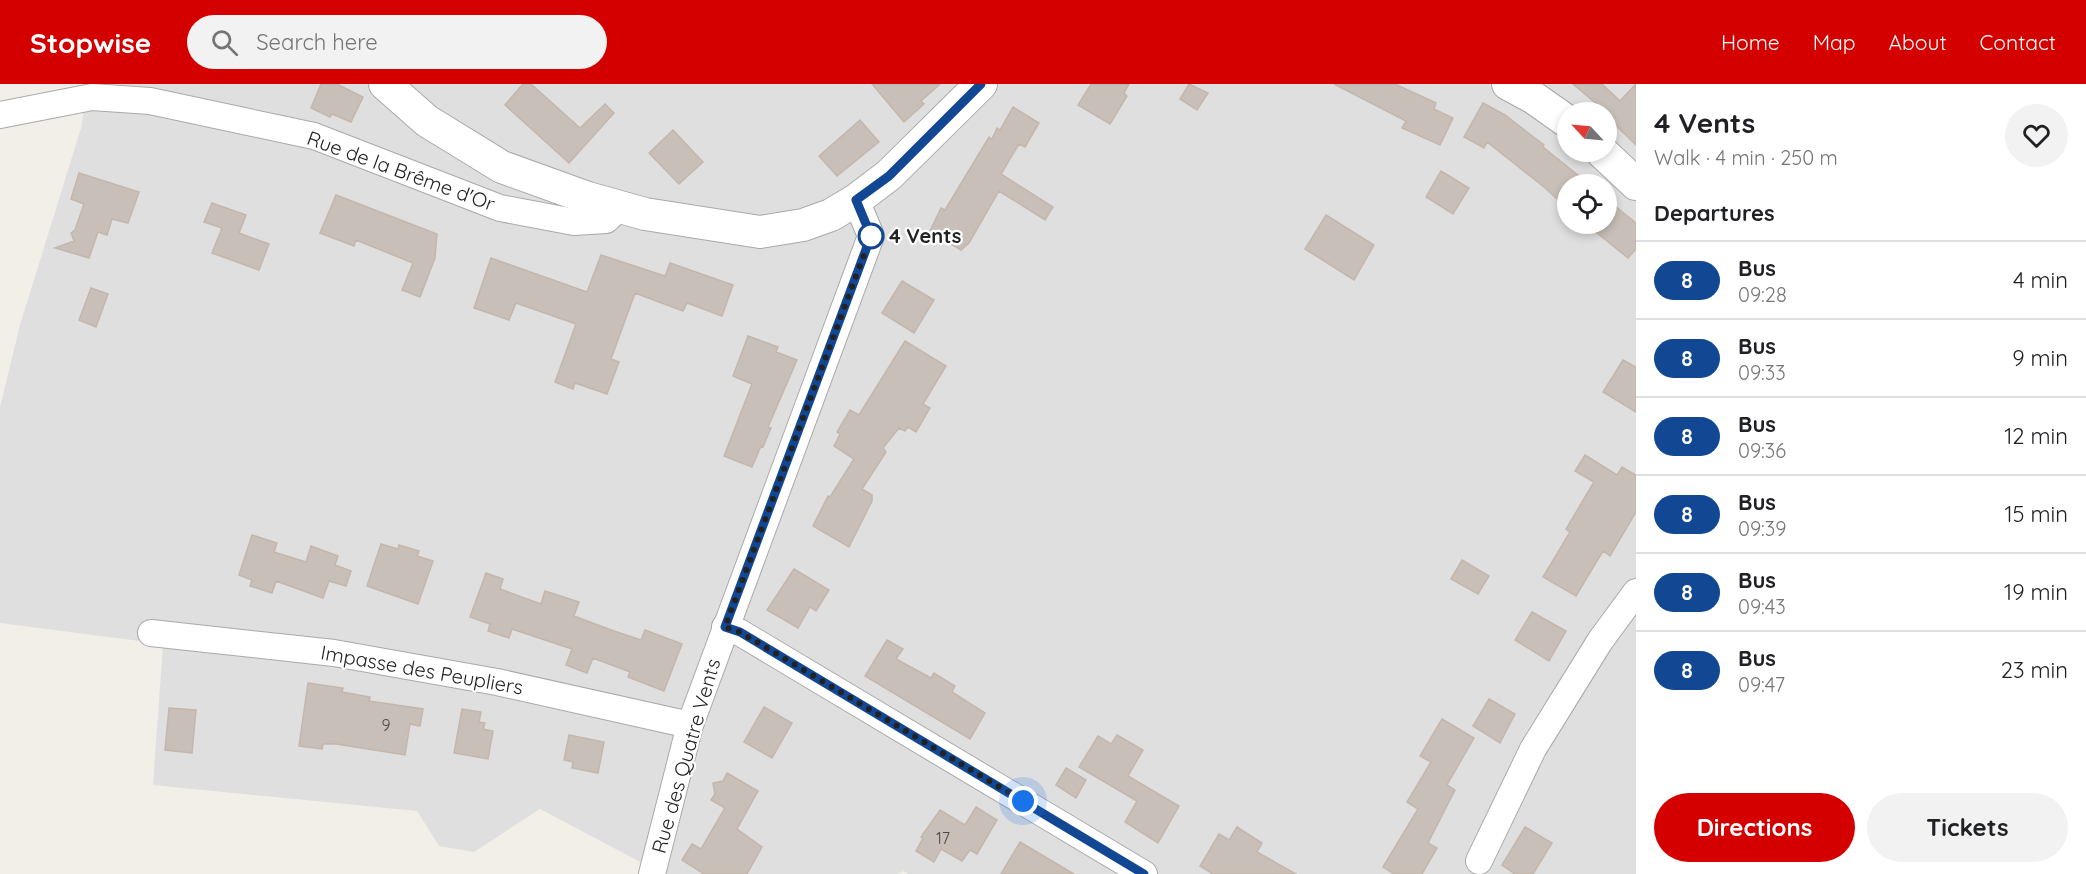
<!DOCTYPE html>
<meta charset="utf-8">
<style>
body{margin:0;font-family:Quicksand,sans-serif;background:#f2f2f2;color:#202124;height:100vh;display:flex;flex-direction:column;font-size:22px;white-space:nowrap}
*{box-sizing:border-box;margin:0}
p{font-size:20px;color:#757577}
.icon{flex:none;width:33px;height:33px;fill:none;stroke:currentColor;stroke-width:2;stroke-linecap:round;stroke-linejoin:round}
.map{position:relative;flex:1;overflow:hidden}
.details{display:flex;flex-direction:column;background:#fff;width:450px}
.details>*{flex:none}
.badge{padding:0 12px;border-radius:20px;font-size:21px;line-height:39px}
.needle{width:39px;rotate:296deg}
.tools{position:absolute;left:1557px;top:18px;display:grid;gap:12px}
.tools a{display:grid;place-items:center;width:60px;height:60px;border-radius:50%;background:#fff;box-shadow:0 3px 9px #0003;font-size:30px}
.you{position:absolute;width:30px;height:30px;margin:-15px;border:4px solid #fff;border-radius:50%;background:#1a73e8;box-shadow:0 0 0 9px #1a73e833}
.map>.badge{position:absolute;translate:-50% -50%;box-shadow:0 0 0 3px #fff}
h2{padding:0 18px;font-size:22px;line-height:54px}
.round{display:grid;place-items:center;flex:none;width:63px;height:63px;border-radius:32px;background:#f2f2f2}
.overview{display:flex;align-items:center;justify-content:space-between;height:102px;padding:0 18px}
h1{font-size:28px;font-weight:700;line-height:45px}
.cta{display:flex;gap:12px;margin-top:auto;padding:12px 18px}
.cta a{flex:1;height:69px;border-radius:36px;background:#d40000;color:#fff;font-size:24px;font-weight:700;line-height:69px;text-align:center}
.cta a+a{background:#f2f2f2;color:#202124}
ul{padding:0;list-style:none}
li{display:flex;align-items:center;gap:18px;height:78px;padding:0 18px;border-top:2px solid #e0e0e0}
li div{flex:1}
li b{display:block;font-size:22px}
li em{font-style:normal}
li .badge{min-width:66px;font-weight:700;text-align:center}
header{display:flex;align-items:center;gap:36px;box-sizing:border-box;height:84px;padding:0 30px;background:#d40000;color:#fff}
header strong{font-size:28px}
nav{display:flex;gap:33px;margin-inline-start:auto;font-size:21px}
.search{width:420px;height:54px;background:#f2f2f2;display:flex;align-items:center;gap:15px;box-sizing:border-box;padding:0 21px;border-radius:33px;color:#757577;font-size:22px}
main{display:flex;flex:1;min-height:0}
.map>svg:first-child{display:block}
</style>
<header>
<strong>Stopwise</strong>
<div class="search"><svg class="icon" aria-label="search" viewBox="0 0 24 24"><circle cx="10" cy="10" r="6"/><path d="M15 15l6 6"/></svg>Search here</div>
<nav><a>Home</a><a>Map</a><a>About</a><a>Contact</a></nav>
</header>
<main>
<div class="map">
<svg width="1636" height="790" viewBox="0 0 1636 790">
<rect width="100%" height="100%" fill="#f2efe9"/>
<!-- residential -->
<path fill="#e0dfdf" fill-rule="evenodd" d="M86,0h1550v790h-728l-4,-3 -7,3h-234l-123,-65 -66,43 -35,-6 -22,-35 -264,-26 10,-141 -163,-21v-216l20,-82 62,-200zM1568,28h38v40h-38zM1568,100h38v40h-38z"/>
<!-- building -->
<path fill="#c7bfb8" stroke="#c4b6ab" stroke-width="1.5" d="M321,0h16l26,13 -12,25 -19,-8 -2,3 -19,-9z
M523,0h8l49,44 25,-24 9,9 -45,50 -64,-58z
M872,0h68l-19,17 3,3 -20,18z
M1091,0h38l-5,9 3,3 -17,28 -32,-19z
M1189,0l19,9 -11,17 -17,-11z
M1334,0h61l41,19 -2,6 19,9 -13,27 -38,-17 4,-7z
M1573,0h29l18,17 16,-17v61l-30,-29v-4z
M1483,19l22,12 39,30 -1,2 46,37h-21v25l-24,-22 -57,-45 -3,6 -20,-11z
M1013,23l26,16 -14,24 -6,-3 -18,30 52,33 -8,13 -46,-29 -30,52 -8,7 -31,-19 11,-23 4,2 44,-73 3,2 5,-11 3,2z
M860,36l19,22 -42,34 -18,-20z
M673,46l30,32 -24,22 -30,-31z
M1441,87l28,17 -16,26 -27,-17z
M79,89l60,19 -11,31 -16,-4 -5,16 -9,-3 -9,26 -34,-10 19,-7 -3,-8 4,-3 9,-26 -13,-5z
M336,111l101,39 -2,24 -15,39 -18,-7 11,-27 -57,-23 -2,6 -34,-13z
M1606,115l30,24v26l-8,9 -42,-34h20z
M212,119l34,12 -7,18 30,11 -10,26 -47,-17 10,-25 -18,-6z
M1326,131l48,30 -20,35 -49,-31z
M601,171l64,21 5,-13 63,22 -11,31 -35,-13 -4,8 -48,-18 -24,66 8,3 -12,32 -32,-11 -2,6 -18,-7 21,-58 -60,-21 -7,17 -35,-12 17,-50 96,34z
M902,197l32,19 -20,33 -32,-20z
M91,204l17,6 -12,33 -17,-7z
M748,252l30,11 -2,5 21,8 -29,67 3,1 -8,19 -2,-1 -9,21 -28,-11 28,-72 -19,-8z
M905,257l41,25 -23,38 7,4 -14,24 -8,-5 -3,4 -6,-3 -16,20 3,4 -24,37 10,6v6l-23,46 -36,-21 15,-30 2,1 24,-38 -20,-13 6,-12 -3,-2 13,-22 9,5z
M1623,276l13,7v45l-33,-20z
M1585,371l32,20 5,-8 14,8v37l-26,44 -7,-5 -27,45 -33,-19 27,-45 -4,-3 28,-47 -19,-11z
M252,451l25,8 -3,9 32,10 5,-16 27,10 -3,9 16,6 -5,15 -17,-5 -6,17 -47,-17 -4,12 -22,-7 2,-6 -13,-5z
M381,460l17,5 1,-4 20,6 -2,5 16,5 -15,43 -51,-18z
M1462,476l27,16 -11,18 -27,-15z
M794,485l35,21 -13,21 -6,-4 -12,21 -31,-18z
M486,489l17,6 -3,10 41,15 4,-13 34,11 -5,14 40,15 27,9 4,-10 37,14 -18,47 -36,-14 2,-5 -37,-14 -6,15 -21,-8 6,-16 -60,-20 -3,9 -21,-7 2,-7 -20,-7z
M1532,528l34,19 -17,30 -34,-21z
M887,556l16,9 -7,10 35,19 3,-5 21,13 -3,6 33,21 -15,26 -105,-63z
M308,599l35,5 -1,4 28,5 -1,4 54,8 -3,17 -10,-2 -5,31 -69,-11h-13l-1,5 -23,-3z
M1489,615l26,15 -15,29 -27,-17z
M764,623l28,16 -20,35 -28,-16z
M169,624l27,2 -4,43 -27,-3z
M462,625l19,3 -2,10 6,1 -2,6 10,2 -5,28 -34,-6z
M1442,635l32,19 -27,47 8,5 -27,53 9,5 -15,26h-28l-11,-7 35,-58 -11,-7 24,-40 -11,-6z
M569,651l35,7 -6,31 -26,-5 1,-6 -9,-2z
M1117,651l26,15 -15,26 51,30 -21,37 -33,-21 12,-21 -58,-34 19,-31 13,8z
M1066,684l20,12 -10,18 -20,-13z
M727,689l31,18 -21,38 25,18 -15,27h-43l-22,-14 10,-16 9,5 24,-41 -14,-8 4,-6 -2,-11 10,-2z
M976,723l21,13 -20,34 -7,-4 -8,11 -21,-12 -7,13 -18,-11 7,-13 -2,-1 19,-27 25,15z
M1237,743l25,16 -5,9 39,22h-83l-13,-8 19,-32 10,6z
M1525,743l27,16 -19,31h-18l-13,-9z
M1020,758l54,32h-73z"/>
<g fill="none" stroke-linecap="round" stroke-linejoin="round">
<defs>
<path id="minor" d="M0,31l92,-18 58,4 164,35 186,72 74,14 32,-2 15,-14
M725,543l14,5 405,242
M151,549l183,20 163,29 193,43
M1479,777l54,-112 67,-108 36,-49
M652,790l38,-149 181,-489 -15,-36"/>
<path id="tertiary" d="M385,0l42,37 75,46 86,31 57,16 115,18 43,-7 28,-10 25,-15 33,-25 92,-91
M1508,0l26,14 34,24
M1602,68l34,32"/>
</defs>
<!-- minor casing -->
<use href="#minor" stroke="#a9a9a9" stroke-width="28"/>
<!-- tertiary casing -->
<use href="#tertiary" stroke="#a9a9a9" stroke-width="34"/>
<!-- minor -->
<use href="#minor" stroke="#fff" stroke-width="26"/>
<!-- tertiary -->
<use href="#tertiary" stroke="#fff" stroke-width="32"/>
</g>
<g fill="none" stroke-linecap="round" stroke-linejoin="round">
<defs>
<path id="line" d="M981,0l-92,92 -33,24 15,36 -146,391 15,5 404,242"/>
</defs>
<!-- line casing -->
<use href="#line" stroke="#fff" stroke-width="14"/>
<!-- line -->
<use href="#line" stroke="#114793" stroke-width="9"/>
<!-- walk -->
<path stroke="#222" stroke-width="6" stroke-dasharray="0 10.8" d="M871,152l-146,391 15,5 283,169"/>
</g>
<!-- markers -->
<circle fill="#fff" stroke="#114793" stroke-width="3" cx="871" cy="152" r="12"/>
<g text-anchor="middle" stroke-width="4.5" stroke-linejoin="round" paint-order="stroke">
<!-- number labels -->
<g font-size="16" fill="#4b4948">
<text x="386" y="647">9</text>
<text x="943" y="760">17</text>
</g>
<!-- street labels -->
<g font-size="20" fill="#222" stroke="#fff">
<text transform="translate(401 87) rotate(20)" y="7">Rue de la Brême d'Or</text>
<text transform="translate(422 586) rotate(10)" y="7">Impasse des Peupliers</text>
<text transform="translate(686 672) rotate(-74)" y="7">Rue des Quatre Vents</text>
</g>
<!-- stop labels -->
<g font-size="20" font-weight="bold" fill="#222" stroke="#fff" text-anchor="start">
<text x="889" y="159">4 Vents</text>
</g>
</g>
</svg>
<div class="tools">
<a><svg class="needle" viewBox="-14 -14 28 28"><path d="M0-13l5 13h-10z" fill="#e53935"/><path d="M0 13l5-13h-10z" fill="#757577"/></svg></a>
<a><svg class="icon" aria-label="locate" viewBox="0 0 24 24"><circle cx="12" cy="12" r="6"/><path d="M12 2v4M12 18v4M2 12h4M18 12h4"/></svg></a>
</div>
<div class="you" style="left:1023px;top:717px"></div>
</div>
<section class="details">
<div class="overview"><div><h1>4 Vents</h1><p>Walk · 4 min · 250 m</p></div><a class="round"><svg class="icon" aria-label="heart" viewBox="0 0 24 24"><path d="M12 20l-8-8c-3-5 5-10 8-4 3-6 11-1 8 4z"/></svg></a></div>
<h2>Departures</h2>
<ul>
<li><span class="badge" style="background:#114793;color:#fff">8</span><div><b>Bus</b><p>09:28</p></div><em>4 min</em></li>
<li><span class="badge" style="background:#114793;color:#fff">8</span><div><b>Bus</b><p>09:33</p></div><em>9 min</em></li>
<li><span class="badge" style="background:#114793;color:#fff">8</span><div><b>Bus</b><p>09:36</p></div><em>12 min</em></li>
<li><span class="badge" style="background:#114793;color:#fff">8</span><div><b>Bus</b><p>09:39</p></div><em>15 min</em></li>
<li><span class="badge" style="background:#114793;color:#fff">8</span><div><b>Bus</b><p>09:43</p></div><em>19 min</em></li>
<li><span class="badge" style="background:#114793;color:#fff">8</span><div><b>Bus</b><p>09:47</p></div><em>23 min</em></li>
</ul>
<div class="cta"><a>Directions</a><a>Tickets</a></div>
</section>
</main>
